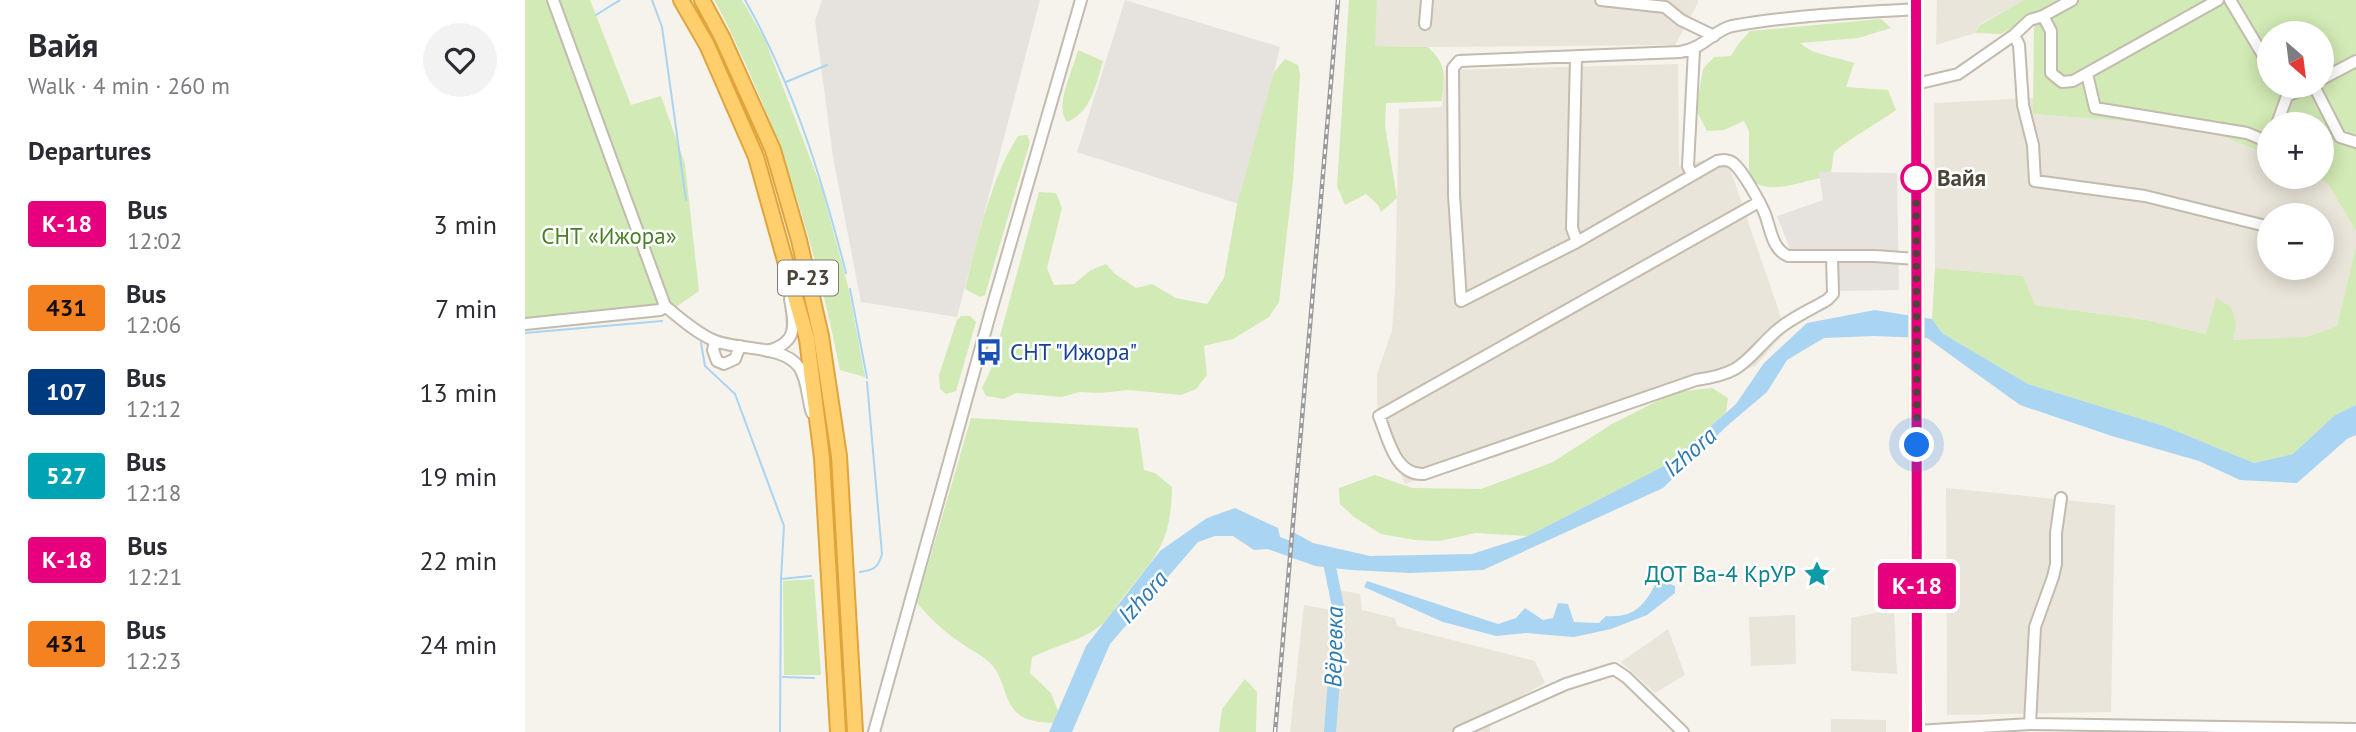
<!DOCTYPE html>
<meta charset="utf-8">
<style>
body{margin:0;font-family:"PT Sans",sans-serif;background:#f2f2f3;color:#2b2b33;height:100vh;display:flex;flex-direction:column;font-size:26px;white-space:nowrap}
*{box-sizing:border-box;margin:0}
p{font-size:23px;color:#7c7c81}
.icon{flex:none;width:38px;height:38px;fill:none;stroke:currentColor;stroke-width:2;stroke-linecap:round;stroke-linejoin:round}
.map{position:relative;flex:1;overflow:hidden}
.details{display:flex;flex-direction:column;background:#fff;width:525px}
.details>*{flex:none}
.badge{padding:0 14px;border-radius:5px;font-size:24px;line-height:46px}
.needle{width:46px;rotate:152deg}
.fabs{position:absolute;left:1732px;top:21px;display:grid;gap:14px}
.fabs a{display:grid;place-items:center;width:77px;height:77px;border-radius:50%;background:#fff;box-shadow:0 4px 18px #0003;font-size:35px}
.you{position:absolute;width:35px;height:35px;margin:-18px;border:5px solid #fff;border-radius:50%;background:#1a73e8;box-shadow:0 0 0 10px #1a73e833}
.map>.badge{position:absolute;translate:-50% -50%;box-shadow:0 0 0 4px #fff}
h2{padding:0 28px;font-size:26px;line-height:63px}
.round{display:grid;place-items:center;flex:none;width:74px;height:74px;border-radius:37px;background:#f2f2f3}
.overview{display:flex;align-items:center;justify-content:space-between;height:119px;padding:0 28px}
h1{font-size:33px;font-weight:800;line-height:52px}
ul{padding:0;list-style:none}
li{display:flex;align-items:center;gap:21px;height:84px;padding:0 28px}
li div{flex:1}
li b{display:block;font-size:26px}
li em{font-style:normal}
li .badge{min-width:77px;font-weight:700;text-align:center}
main{display:flex;flex:1;min-height:0}
.map>svg:first-child{display:block}
</style>
<main>
<section class="details">
<div class="overview"><div><h1>Вайя</h1><p>Walk · 4 min · 260 m</p></div><a class="round"><svg class="icon" aria-label="heart" viewBox="0 0 24 24"><path d="M12 20l-8-8c-3-5 5-10 8-4 3-6 11-1 8 4z"/></svg></a></div>
<h2>Departures</h2>
<ul>
<li><span class="badge" style="background:#e6007e;color:#fff">К-18</span><div><b>Bus</b><p>12:02</p></div><em>3 min</em></li>
<li><span class="badge" style="background:#f58220;color:#111">431</span><div><b>Bus</b><p>12:06</p></div><em>7 min</em></li>
<li><span class="badge" style="background:#003b80;color:#fff">107</span><div><b>Bus</b><p>12:12</p></div><em>13 min</em></li>
<li><span class="badge" style="background:#00a3b4;color:#fff">527</span><div><b>Bus</b><p>12:18</p></div><em>19 min</em></li>
<li><span class="badge" style="background:#e6007e;color:#fff">К-18</span><div><b>Bus</b><p>12:21</p></div><em>22 min</em></li>
<li><span class="badge" style="background:#f58220;color:#111">431</span><div><b>Bus</b><p>12:23</p></div><em>24 min</em></li>
</ul>
</section>
<div class="map">
<svg width="1831" height="732" viewBox="0 0 1831 732">
<rect width="100%" height="100%" fill="#f6f3ec"/>
<!-- residential -->
<path fill="#eae5da" fill-rule="evenodd" d="M852,0h321v3l-23,42 -247,2 -54,-1z
M1412,0h87l-44,24 -5,9 -39,12z
M1153,64l1,103 46,-13 61,178 -31,34 -350,118 -27,-63 -1,-25v-22l15,-43 3,-41 4,-181 43,-2 3,-37z
M1508,98l1,16 164,13 72,28v22h49l11,10 26,44v15l-19,80 -31,11 -70,4 -90,-21 -111,-15 -12,-29 -88,-8 -1,-165zM1745,215h52v53h-52z
M1421,488l169,17 -4,207 -164,3z
M808,589l27,5 2,16 33,8 2,8 138,35 10,22 -55,31v18h-200l14,-127 28,5z
M1369,609l3,65 -46,-3v-53z
M1270,615l1,49 -45,2 -2,-49z
M1143,629l17,46 -30,18 -34,-31z
M1306,719l55,1v12h-55z"/>
<!-- industrial -->
<path fill="#e6e2dd" d="M297,0h218l-83,317 -96,-15 -28,-145 -18,-136z
M600,0l155,47 -38,158 -165,-53z
M1294,172l78,1 2,117 -60,1 -6,-41 -43,-1 -13,-33 46,-16z"/>
<!-- green -->
<path fill="#d2eab5" fill-rule="evenodd" d="M0,0h65l41,105 30,-9 24,68 14,127 -36,25 -138,13z
M189,0h28l23,40 57,149 26,97 17,91 -25,-7c-21,-106 -50,-209 -95,-307 -10,-21 -19,-43 -31,-63z
M824,0h28l-2,46 53,1c20,19 16,28 14,54l-56,2 -1,23 12,72 -16,14 -3,-7 -12,-11 -21,11 -8,-19z
M1499,0h332v231l-26,-44 -11,-10h3v-53h-52v31l-72,-28 -165,-13 1,-99 -33,19 -26,-1 5,-8zM1745,33h52v53h-52z
M1356,19l10,9 -33,10 -58,5c14,13 35,13 54,20l-8,24 42,3 8,20c-21,15 -43,26 -62,42l-3,20h-12l1,6c-21,4 -55,19 -71,-1v-46l-5,-10 -20,9 -17,1 -11,-21 7,-41 11,-12 17,-1 8,-13 11,-12z
M553,50l25,11c-7,24 -12,51 -36,61 -13,-16 6,-52 11,-72z
M760,59l13,6 2,10 -7,106 -14,121 -10,15 -36,22 -29,7 3,29 -11,14 -15,6 -52,-5 -29,3 -20,-1 -18,5 -46,-4 -12,6 -18,-3 -4,-8 9,-19 48,-177 17,1 6,15 -15,60 7,17 20,-1 17,-14 15,-6 9,10 21,14 16,-4 24,14 31,6 17,-26 13,-73 37,-133z
M502,135l3,7 -45,153 -5,2 -15,-8c12,-49 26,-111 53,-153z
M1831,246v159l-21,10 -42,39 -39,9 -90,-37 -136,-42 -86,-51 -10,-14 3,-51 88,8 12,29 111,15 60,14 10,-36 15,9 5,16 -3,17 73,-3 31,-11z
M436,316h9l6,6 -20,69 -10,3 -6,-5 -1,-14 18,-55z
M1187,388l16,10 -2,15 -58,51 -140,72 -52,-3 -37,8 -24,-1 -34,-6 -27,-17 -14,-13 -1,-16 36,-13 37,13 69,1 72,-27 59,-38 63,-32z
M446,418l167,10 6,42 11,3 17,14c-1,56 -15,68 -48,109 -8,9 -14,23 -24,30 -19,15 -46,20 -68,31l-2,16 21,20 7,18 -5,12c-11,-1 -22,-1 -32,-7 -17,-11 -16,-37 -29,-51 -8,-9 -21,-15 -31,-22 -17,-11 -31,-25 -44,-40z
M289,579l7,96h-37l-1,-94z
M720,679l12,13 -1,40h-37l3,-23z"/>
<!-- water -->
<path fill="#a9d4f2" d="M1350,310l57,9 10,14 86,51 136,42 90,37 39,-9 42,-39 21,-10v30l-9,4 -50,44 -57,-3 -41,-19 -87,-25 -92,-31 -93,-67 -54,-2 -49,2 -37,22 -20,32 -39,33 -65,63 -180,82 -73,3 -59,-3 -36,-4 -47,-17 -14,1 -21,-14h-18l-17,6 -88,102 -38,88h-23l37,-86 74,-95 47,-33 28,-10 43,20 2,9 11,4 2,-9 20,11 57,13 102,-2 56,-18 140,-72 68,-60 28,-41 43,-40z
M842,581l131,43 18,-6 9,-10 18,12 10,-2 5,-15 10,1 6,18 25,1 7,-7c27,2 37,-9 49,-31l10,-3 10,4v7l-28,22 -36,14 -37,8 -48,-4 -30,3 -53,-14 -79,-35z"/>
<g fill="none" stroke-linecap="round" stroke-linejoin="round">
<!-- stream -->
<path stroke="#a9d4f2" stroke-width="2" d="M127,0l10,27 24,173
M220,0c48,84 77,179 101,273
M71,15l24,-15
M261,82l41,-17
M325,289l17,89
M0,333l137,-12
M176,343l4,23 30,28 49,132 -3,53
M335,572c14,-2 18,-4 22,-18l-15,-172
M258,677l31,1
M255,732l1,-153 30,-3"/>
<!-- river -->
<path stroke="#a9d4f2" stroke-width="12" d="M804,562l10,50 -9,120"/>
<defs>
<path id="minor" d="M28,0l112,306c15,12 30,26 48,34 24,11 69,4 86,27 9,13 8,32 13,46
M1076,0l64,7 16,13 33,16
M1705,0l40,67
M1518,16l29,-16
M900,24l2,-24
M1489,35l5,10 4,60 10,40 2,36 110,15 125,31
M1051,58l-4,170 5,14 140,-81c6,-1 11,-2 16,2 10,8 27,39 32,51 6,16 7,35 23,42h87l41,3
M1562,74l8,34 152,25 19,8 4,-2
M1797,79l34,-18
M1391,84l42,-10 56,-39 16,-15 13,-4 8,15v42l11,9 11,-1 145,-81
M1789,86l26,51 16,5
M1752,124l10,-28 23,-10
M1167,175l-4,-9 6,-116
M1234,202l-380,214c9,22 16,60 45,58l272,-94c48,-7 47,-18 79,-48 14,-13 35,-22 52,-32l6,-6 -1,-38
M1052,242l-116,59 -7,-106 -1,-127 6,-7 221,-9c23,-3 34,-22 52,-26 61,-11 123,-13 184,-17
M0,324l135,-14 5,-4
M190,341l-2,9 4,11 7,3 11,-5 5,-13
M242,351c31,-8 28,-25 23,-52
M1505,724l5,-97 18,-50 3,-13v-31l5,-35
M1392,731l113,-7 326,5
M349,732l117,-421 90,-311
M934,732l107,-48 48,-15 12,8 57,55"/>
<path id="major" d="M1391,0l1,732"/>
<path id="highway" d="M156,0l26,45 49,112 51,182 15,119 16,274
M177,0l20,37 51,113 26,90 22,96 18,120 16,276"/>
</defs>
<!-- minor casing -->
<use href="#minor" stroke="#c2bbae" stroke-width="14"/>
<!-- major casing -->
<use href="#major" stroke="#e6c16a" stroke-width="16"/>
<!-- highway casing -->
<use href="#highway" stroke="#e0a43c" stroke-width="18"/>
<!-- minor -->
<use href="#minor" stroke="#fff" stroke-width="10"/>
<!-- major -->
<use href="#major" stroke="#ffe39c" stroke-width="12"/>
<!-- highway -->
<use href="#highway" stroke="#ffcf6e" stroke-width="14"/>
<defs>
<path id="rail" d="M750,732l63,-732"/>
</defs>
<!-- rail casing -->
<use href="#rail" stroke="#9a9a9a" stroke-width="4.5"/>
<!-- rail -->
<use href="#rail" stroke="#fff" stroke-width="2" stroke-dasharray="5" stroke-linecap="butt"/>
</g>
<g fill="none" stroke-linecap="round" stroke-linejoin="round">
<defs>
<path id="line" d="M1391,0l1,732"/>
</defs>
<!-- line casing -->
<use href="#line" stroke="#fff" stroke-width="16"/>
<!-- line -->
<use href="#line" stroke="#e6007e" stroke-width="10"/>
<!-- walk -->
<path stroke="#4b4439" stroke-width="7" stroke-dasharray="0 12.6" d="M1391,178l1,267"/>
</g>
<!-- icons -->
<defs>
<symbol id="bus-bare" viewBox="-9 -9 18 18"><path d="M-5-6H5V4H4V6H2V4H-2V6H-4V4H-5ZM-3.5-4V0h7V-4ZM-3.5 1.2v1.5H-2V1.2ZM2 1.2v1.5H3.5V1.2Z" fill="#1a4fb4" stroke="#fff" stroke-width="2.5" paint-order="stroke"/></symbol>
<symbol id="sight-bare" viewBox="-9 -9 18 18"><path d="M0-6L1.8-2.2L6-1.7L2.9 1.2L3.7 5.4L0 3.3L-3.7 5.4L-2.9 1.2L-6-1.7L-1.8-2.2Z" fill="#0f9aa8" stroke="#fff" stroke-width="2.5" paint-order="stroke"/></symbol>
</defs>
<g fill-rule="evenodd">
<use href="#bus-bare" x="445" y="333" width="38" height="38"/>
<use href="#sight-bare" x="1273" y="555" width="38" height="38"/>
</g>
<!-- markers -->
<circle fill="#fff" stroke="#e6007e" stroke-width="3.5" cx="1391" cy="178" r="14"/>
<g text-anchor="middle" stroke-width="5" stroke-linejoin="round" paint-order="stroke">
<!-- shield labels -->
<rect fill="#fff" stroke="#817c74" stroke-width="2" x="253" y="260.5" width="60" height="35" rx="5"/>
<g font-size="21" font-weight="bold" fill="#4b4439">
<text x="283" y="285">Р-23</text>
</g>
<!-- stop labels -->
<g font-size="23" font-weight="bold" fill="#4b4439" stroke="#fff" text-anchor="start">
<text x="1412" y="186">Вайя</text>
</g>
<!-- park labels -->
<g font-size="23" fill="#4a7f2a" stroke="#fff">
<text x="84" y="244">СНТ «Ижора»</text>
</g>
<!-- transit labels -->
<g font-size="23" fill="#164399" stroke="#fff" text-anchor="start">
<text x="485" y="360">СНТ "Ижора"</text>
</g>
<!-- culture labels -->
<g font-size="23" fill="#0d838f" stroke="#fff" text-anchor="end">
<text x="1271" y="582">ДОТ Ва-4 КрУР</text>
</g>
<!-- water labels -->
<g font-size="24" font-style="italic" fill="#2e7ab2" stroke="#fff">
<text transform="translate(1165 452) rotate(-41)" y="8">Izhora</text>
<text transform="translate(618 597) rotate(-48)" y="8">Izhora</text>
<text transform="translate(809 647) rotate(-89)" y="8">Вёревка</text>
</g>
</g>
</svg>
<div class="fabs">
<a><svg class="needle" viewBox="-14 -14 28 28"><path d="M0-13l5 13h-10z" fill="#e53935"/><path d="M0 13l5-13h-10z" fill="#7c7c81"/></svg></a>
<a>+</a>
<a>−</a>
</div>
<div class="you" style="left:1392px;top:445px"></div>
<b class="badge" style="left:1392px;top:586px;background:#e6007e;color:#fff">К-18</b>
</div>
</main>
